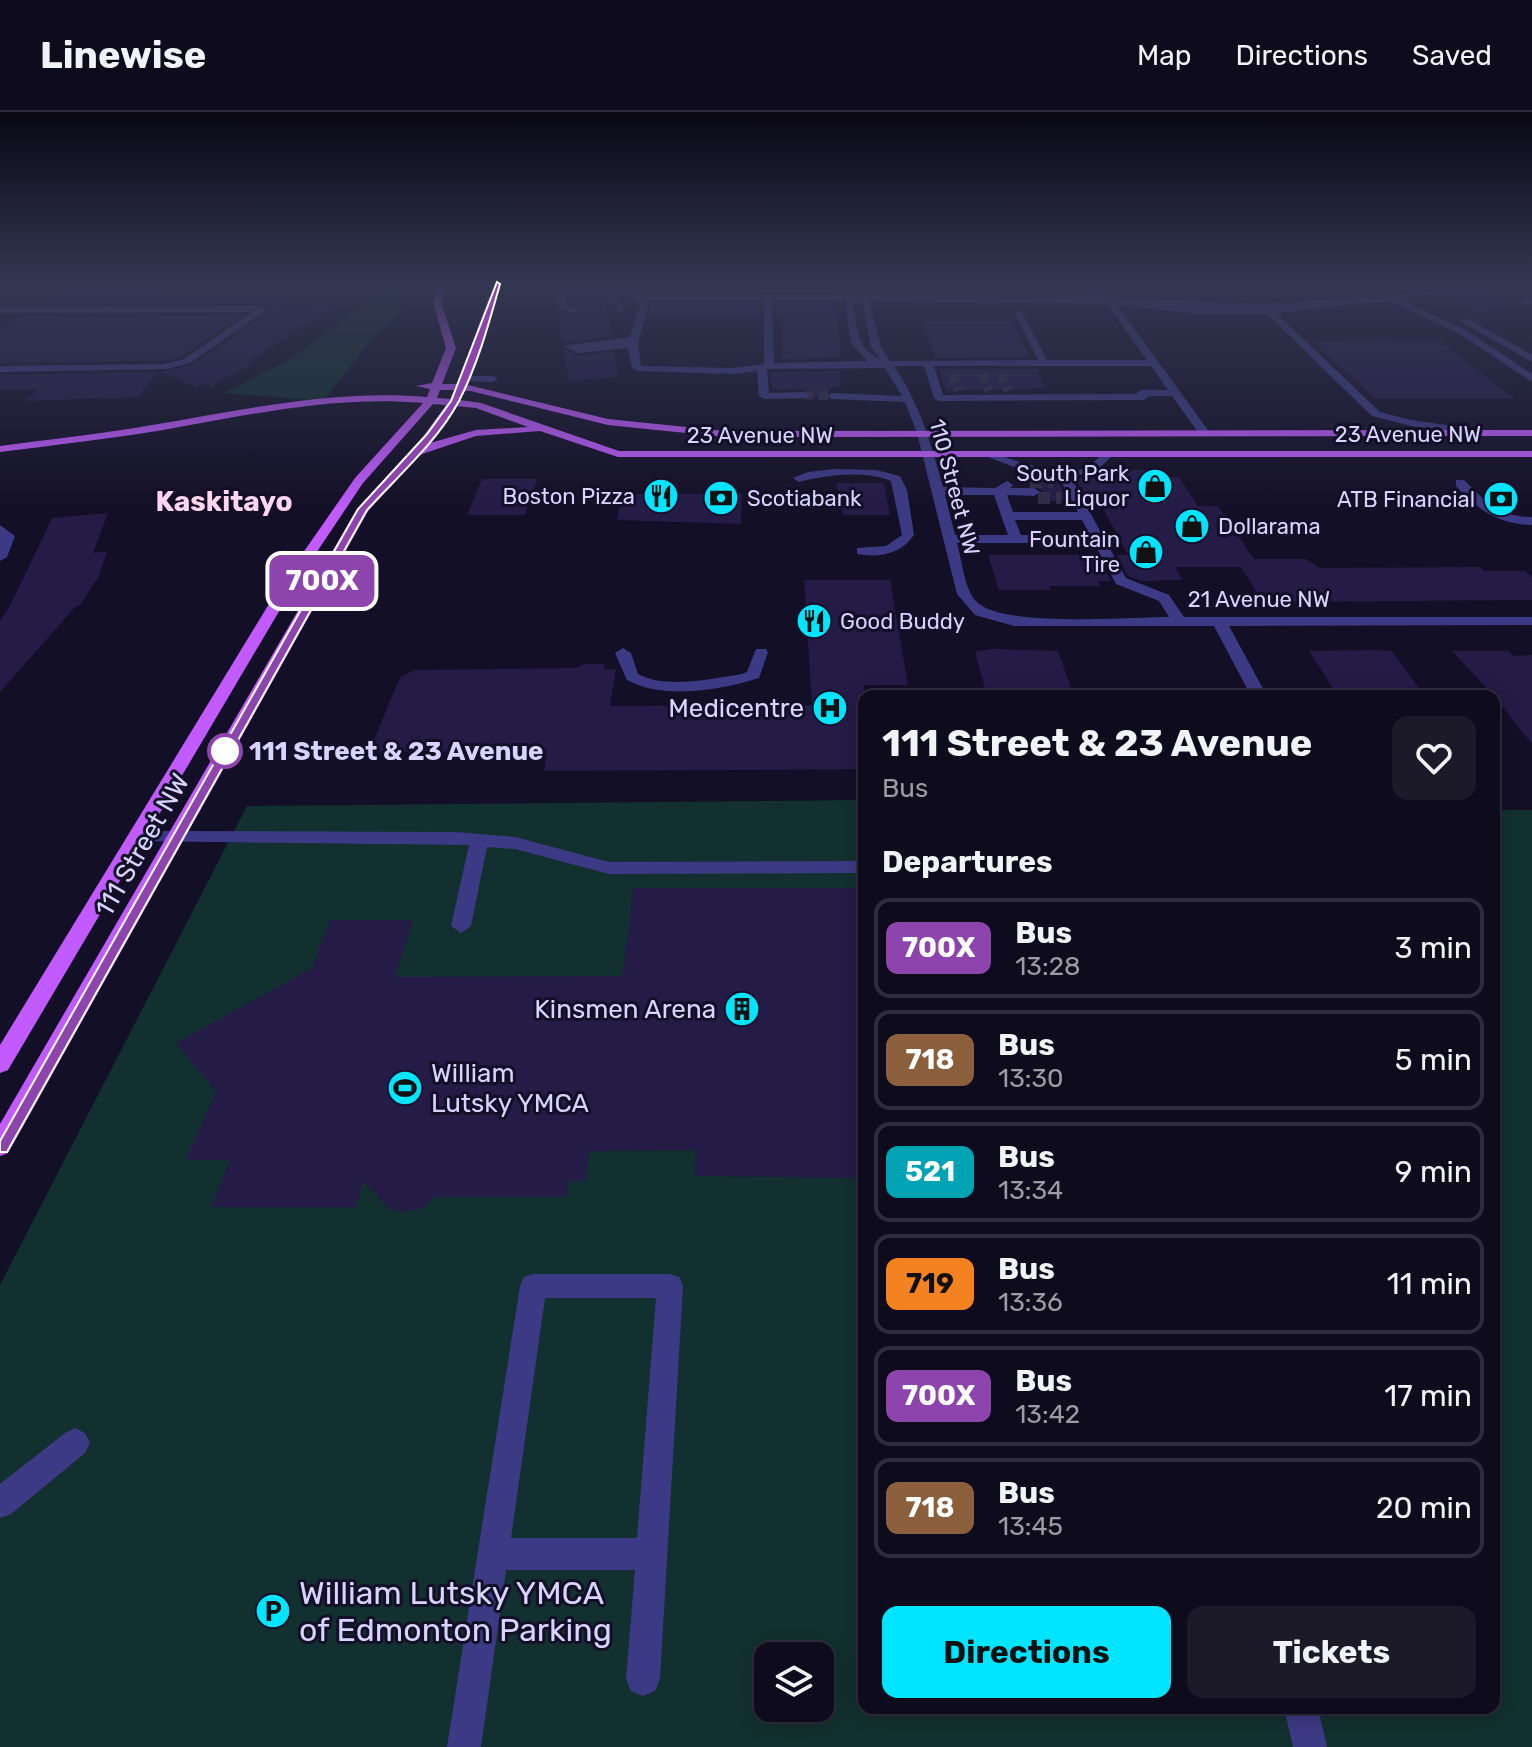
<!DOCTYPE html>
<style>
body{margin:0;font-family:Rubik,sans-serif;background:#1c1929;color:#f1f3f6;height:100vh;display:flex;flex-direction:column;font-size:30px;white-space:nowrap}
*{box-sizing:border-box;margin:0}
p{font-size:26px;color:#9b9ba3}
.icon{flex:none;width:44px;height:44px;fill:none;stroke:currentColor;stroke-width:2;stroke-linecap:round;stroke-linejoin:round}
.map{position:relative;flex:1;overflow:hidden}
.sheet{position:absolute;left:858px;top:578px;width:642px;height:1024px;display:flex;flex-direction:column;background:#0e0b1c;border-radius:16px;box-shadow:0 4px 20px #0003,0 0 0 2px #2e2b3b}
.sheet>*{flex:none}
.badge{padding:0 16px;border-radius:12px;font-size:28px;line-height:52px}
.tools{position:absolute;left:754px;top:1530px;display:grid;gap:16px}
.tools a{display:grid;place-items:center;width:80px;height:80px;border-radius:16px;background:#0e0b1c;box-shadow:0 4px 20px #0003,0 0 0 2px #2e2b3b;font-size:40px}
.map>.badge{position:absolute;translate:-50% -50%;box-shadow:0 0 0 4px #fff}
h2{padding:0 24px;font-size:30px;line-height:72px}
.round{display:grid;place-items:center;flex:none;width:84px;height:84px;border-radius:16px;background:#1c1929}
.headline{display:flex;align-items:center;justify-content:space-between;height:136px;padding:0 24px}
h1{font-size:38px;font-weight:700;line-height:60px}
.button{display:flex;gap:16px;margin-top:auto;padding:16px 24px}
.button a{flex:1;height:92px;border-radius:16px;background:#00e5ff;color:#111;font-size:32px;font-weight:700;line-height:92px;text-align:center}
.button a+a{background:#1c1929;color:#f1f3f6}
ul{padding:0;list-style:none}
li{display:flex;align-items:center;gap:24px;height:100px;margin:0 16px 12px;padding:0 8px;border:4px solid #2e2b3b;border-radius:16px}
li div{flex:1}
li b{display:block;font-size:30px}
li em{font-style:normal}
li .badge{min-width:88px;font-weight:700;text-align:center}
header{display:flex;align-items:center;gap:48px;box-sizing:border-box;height:112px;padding:0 40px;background:#0e0b1c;border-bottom:2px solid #2e2b3b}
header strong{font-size:38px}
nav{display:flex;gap:44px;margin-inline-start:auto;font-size:28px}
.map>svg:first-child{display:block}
</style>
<header>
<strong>Linewise</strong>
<nav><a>Map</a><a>Directions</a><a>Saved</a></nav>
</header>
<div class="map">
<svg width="1532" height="1635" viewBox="0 0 1532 1635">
<rect width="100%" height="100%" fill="#130f26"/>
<!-- green -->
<path fill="#12302f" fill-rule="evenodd" d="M383,172h38l-14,21 -31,29 -53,67 -99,-8 66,-34 48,-35z
M864,688v908h630v-898h38v937h-1532v-462l247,-479zM768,1544h52v52h-52z"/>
<!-- building -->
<path fill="#241b47" d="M644,172h188l1,8 -187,-1 -3,-1z
M167,173l-6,6h138l-25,16 63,-2 -88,56 7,1 -44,24 -6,-2 -10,3 -35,-15 31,-7 75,-52 -2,-9h-227l28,-18z
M1508,180l1,15 -35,3 -31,-13z
M584,182l16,1 5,6 6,35 -49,7 -3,-24h5v-5l11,3 8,-5 -14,-9 -1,-6z
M650,191h111v14h-113z
M775,191h60l6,54 -59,3v-43h-6z
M242,203l-59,41 -19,5 -164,2v-34l20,-13z
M923,209h89l18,36 -95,1z
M1438,228l77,59h-139l-64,-58z
M563,237l15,7 36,-4 4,25 -49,4z
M939,257h97l9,19 -99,3z
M839,259l2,16h-10l-6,11h-14l2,-4 -8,-5 -33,1 -2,-18z
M157,260l-19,25 -114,4 14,-11h-38v-15z
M1117,358h39l5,7h18l19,29h20l36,53h52l14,9 160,-1 4,4h41l7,7v22l-269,2 -22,-35h-66l7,13 -41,1 -13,-5 -11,-21h11l-29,-54h-12l-12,-23 46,-1z
M1027,365l29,2 13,22h-30l-2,-4 6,-6 -12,-6z
M482,367h55l-12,36h-58z
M836,371h48l6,32h-47z
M622,382h120l-1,30 -124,-4z
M108,401l-15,40 14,-2 -8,25 -20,30h-3l-76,86v-72l10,-14 42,-88z
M988,443h109l14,26h-13l2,5h-51l2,4h-52z
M804,468h86l18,105h-44v84l-320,2 3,-20 -178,1 31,-75 15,-7 161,-2 8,-4h21l-1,5h12l-6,37 202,-1z
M991,537l67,2 16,45h-87l-12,-44z
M1375,538l17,1 33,45h-87l-29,-45z
M1452,539h57l4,5 19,-1v89l-38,-48z
M633,776h231v290l-169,-2 1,-26 -107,1 -3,30h-17l-3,16h-131l-15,12 -18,3 -12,-3 -27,-28 -7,26h-145l19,-47h-44l30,-68 -40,-49 136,-75 18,-48h83l-18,57 228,-1z"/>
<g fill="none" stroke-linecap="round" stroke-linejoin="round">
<!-- minor-tunnel-far1 -->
<path stroke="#312d47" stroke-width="9" stroke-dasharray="9 5" stroke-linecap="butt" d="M953,262l5,17
M982,262l7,17
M1001,262l7,17
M805,283l27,1"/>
<!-- minor-tunnel -->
<path stroke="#312d47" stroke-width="12" stroke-dasharray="12 6" stroke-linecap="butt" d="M1030,370h23
M1038,386h23"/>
<!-- minor -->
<path fill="#3d3a85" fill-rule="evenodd" d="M546,172h77l22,10 446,2 -12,-12h8l4,6 15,7 159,7 267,-20v3l-135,11 69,32 66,44v8l-72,-48 -71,-33 -113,12 104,99 31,8 77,11v4l-4,1 -73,-10 -39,-10 -105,-102h-67l-83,-9 93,128 -6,3 -4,-1 -28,-39h-23l-5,4 -205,1 -5,-3 -10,-32h-30c26,38 37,78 49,121l52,1 12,-7 6,4 -3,3h24l6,4 -6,4 -27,-1 6,17h65l-20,-36 -36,-6 -39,-15 6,-3c24,7 77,29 100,14 5,-4 10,-9 14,-13h8v4l-17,16 -24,3 56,102 43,17 15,22h348v8l-303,1 38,70h-16l-37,-70h-200l-39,-11 -18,-21 -40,-161 -12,-31 -73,-3 -5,-3 5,-3 70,3 -17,-28 -118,1 2,24 36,-1 5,3 -5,3 -41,1 -5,-3 -2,-25 -23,3 -97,-3 -5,-3 -4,-20 -50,5 -15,-7 67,-9 10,-32c-11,-14 -24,-18 -41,-18l14,5 11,17 -4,3 -19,-20 -17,-1 -20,4 2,10 14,6 -4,3 -17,-5 -4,-15 24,-7zM644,188h120v64l-30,4 -93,-2 -3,-22 10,-39zM772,188h75l-2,3 6,40 16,18 -93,2zM858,189l5,3 8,43 9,12c-24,-11 -23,-31 -27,-55zM869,189l238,3 40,56h-100l-24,-47 -4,-3 -4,3 23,47 -148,1 -9,-14zM934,254h217l17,24h-27l-5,4 -193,1zM945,383h49l14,40h-53zM1015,408h67l8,15h-69zM957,431h137l22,41 43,17 10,16c-38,0 -170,11 -193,-16 -12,-13 -14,-41 -19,-58z
M1532,186v6l-11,2 -4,-3z
M262,194l3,5 -75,52 -23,6 -167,3v-6l164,-2 20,-5 68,-47 -252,1v-6z
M1463,207h6l63,36v7l-69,-39z
M465,264h28l5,3 -5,3 -32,-1v-4z
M834,357l42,1 24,6 7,14 7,45c-13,19 -34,23 -57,19v-6l29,-2 16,-11 -11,-54c-27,-11 -64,-6 -92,1l-6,-4 15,-6z
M1456,368h8c22,22 36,37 68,37v8c-35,-1 -53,-15 -76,-39z
M0,413l15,11 -8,21 -7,4z
M623,536l8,5 7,21c27,15 74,5 104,0l5,-2 9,-23h10l2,3 -9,26c-36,12 -97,22 -132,2l-12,-27z
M137,719l318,1 60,5 94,25 255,-1v12l-255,1 -94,-25 -28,-2 -16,79 -10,7 -10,-7 18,-81 -338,-4 -3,-4 3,-4z
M533,1162h137l9,3 4,9 -23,393 -5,12 -12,5 -12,-5 -5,-12 9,-109h-129l-25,177h-34l73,-461 4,-9zM545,1186h111l-19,240h-126z
M75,1316l10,5 5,10 -5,10 -74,61 -11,4v-34l65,-51z
M1284,1596h34l9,39h-34z"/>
<!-- major -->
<path fill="#c25bff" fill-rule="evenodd" d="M438,172h8l-5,18 15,46 -14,36h16l35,-100h8l-33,101 140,34 117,12 807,-1v6l-807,1 -117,-12 -137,-34h-6l-5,9 21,3 138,48h913v6h-914l-78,-26 -64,5 -57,19 -51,56 -360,642 -8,3v-32l357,-615 63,-68 26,-36 -13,-1 -70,79 -69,103 -286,484 -8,3v-28l280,-459 75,-108 68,-75c-87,-8 -175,12 -260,27 -54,9 -109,15 -163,22v-6c51,-7 102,-12 152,-21 90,-15 183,-36 275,-28l3,-8 -14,-3 16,-3 14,-35 -13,-46zM440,278h15l-5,9 -13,-1zM456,294l20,2 52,19 -52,3 -46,13z"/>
</g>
<!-- sky -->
<linearGradient id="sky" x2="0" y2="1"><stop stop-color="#0a0815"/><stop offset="0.43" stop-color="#333752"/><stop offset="1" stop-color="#333752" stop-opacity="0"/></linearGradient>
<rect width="1532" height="401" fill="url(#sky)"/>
<!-- line -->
<path fill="#8e44ad" stroke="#fff" stroke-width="2" d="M497,170l3,2c-11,39 -22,80 -41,117 -22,41 -61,75 -92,109l-360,642h-7v-11l358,-632 69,-75 24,-33z"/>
<!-- icons -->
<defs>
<symbol id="shop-disc" viewBox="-11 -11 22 22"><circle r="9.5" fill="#00e5ff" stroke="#130f26"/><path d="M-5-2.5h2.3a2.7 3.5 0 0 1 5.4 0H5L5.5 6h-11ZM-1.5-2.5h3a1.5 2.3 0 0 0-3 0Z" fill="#111"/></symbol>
<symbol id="restaurant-disc" viewBox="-11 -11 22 22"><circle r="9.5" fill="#00e5ff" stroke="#130f26"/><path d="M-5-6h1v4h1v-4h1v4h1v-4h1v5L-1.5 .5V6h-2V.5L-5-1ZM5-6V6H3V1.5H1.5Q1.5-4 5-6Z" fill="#111"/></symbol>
<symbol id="bank-disc" viewBox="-11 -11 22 22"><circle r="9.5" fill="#00e5ff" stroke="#130f26"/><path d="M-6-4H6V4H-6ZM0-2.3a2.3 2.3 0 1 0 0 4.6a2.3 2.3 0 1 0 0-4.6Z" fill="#111"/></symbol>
<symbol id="hospital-disc" viewBox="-11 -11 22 22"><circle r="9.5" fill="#00e5ff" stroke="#130f26"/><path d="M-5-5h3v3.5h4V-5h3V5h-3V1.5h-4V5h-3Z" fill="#111"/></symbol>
<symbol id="building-disc" viewBox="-11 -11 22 22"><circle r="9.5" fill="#00e5ff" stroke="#130f26"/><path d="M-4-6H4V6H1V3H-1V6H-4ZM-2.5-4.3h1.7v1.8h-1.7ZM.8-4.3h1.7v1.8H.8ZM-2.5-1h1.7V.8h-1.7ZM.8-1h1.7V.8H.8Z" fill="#111"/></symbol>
<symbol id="stadium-disc" viewBox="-11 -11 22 22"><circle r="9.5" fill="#00e5ff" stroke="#130f26"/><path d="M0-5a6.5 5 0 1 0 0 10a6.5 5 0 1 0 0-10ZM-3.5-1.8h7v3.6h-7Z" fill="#111"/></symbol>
<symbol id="parking-disc" viewBox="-11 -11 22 22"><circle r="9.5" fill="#00e5ff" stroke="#130f26"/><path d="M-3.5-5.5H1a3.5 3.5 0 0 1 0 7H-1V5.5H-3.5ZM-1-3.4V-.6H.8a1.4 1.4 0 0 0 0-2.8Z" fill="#111"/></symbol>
</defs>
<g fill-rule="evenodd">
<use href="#shop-disc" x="1135" y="354" width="40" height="40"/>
<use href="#restaurant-disc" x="641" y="364" width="40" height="40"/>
<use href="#bank-disc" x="701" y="366" width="40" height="40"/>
<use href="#bank-disc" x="1481" y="367" width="40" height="40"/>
<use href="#shop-disc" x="1172" y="394" width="40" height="40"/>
<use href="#shop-disc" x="1126" y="420" width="40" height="40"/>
<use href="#restaurant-disc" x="794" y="489" width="40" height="40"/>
<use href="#hospital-disc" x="810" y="576" width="40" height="40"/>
<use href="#building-disc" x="722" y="877" width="40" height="40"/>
<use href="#stadium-disc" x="385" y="956" width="40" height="40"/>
<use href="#parking-disc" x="253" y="1479" width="40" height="40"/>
</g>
<!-- markers -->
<circle fill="#fff" stroke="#8e44ad" stroke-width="4" cx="225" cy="639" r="16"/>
<g text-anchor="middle" stroke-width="6" stroke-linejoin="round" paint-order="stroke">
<!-- far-street labels -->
<g font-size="22" fill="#d9d4ff" stroke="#130f26">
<text x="1408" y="330">23 Avenue NW</text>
<text x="760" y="331">23 Avenue NW</text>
<text transform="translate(955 375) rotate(75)" y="8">110 Street NW</text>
<text x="1259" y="495">21 Avenue NW</text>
</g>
<!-- far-poi labels -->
<g font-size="22" fill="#d9d4ff" stroke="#130f26" text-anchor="end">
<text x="1129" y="369">South Park<tspan x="1129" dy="25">Liquor</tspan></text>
<text x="635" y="392">Boston Pizza</text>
<text x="747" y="394" text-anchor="start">Scotiabank</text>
<text x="1475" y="395">ATB Financial</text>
<text x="1218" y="422" text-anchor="start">Dollarama</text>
<text x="1120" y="435">Fountain<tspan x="1120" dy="25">Tire</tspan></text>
<text x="840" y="517" text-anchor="start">Good Buddy</text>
</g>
<!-- poi labels -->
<g font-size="26" fill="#d9d4ff" stroke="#130f26" text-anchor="end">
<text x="804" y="605">Medicentre</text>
<text x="716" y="906">Kinsmen Arena</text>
<text x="431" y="970" text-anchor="start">William<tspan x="431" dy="30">Lutsky YMCA</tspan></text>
</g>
<!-- stop labels -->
<g font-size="26" font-weight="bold" fill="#d9d4ff" stroke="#130f26" text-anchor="start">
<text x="249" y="648">111 Street &amp; 23 Avenue</text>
</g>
<!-- street labels -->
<g font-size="26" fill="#d9d4ff" stroke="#130f26">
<text transform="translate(142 733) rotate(-60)" y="9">111 Street NW</text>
</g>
<!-- far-district labels -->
<g font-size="28" font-weight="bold" fill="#ffd6f0" stroke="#130f26">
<text x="224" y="399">Kaskitayo</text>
</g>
<!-- near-poi labels -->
<g font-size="32" fill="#d9d4ff" stroke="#130f26" text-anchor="start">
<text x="299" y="1492">William Lutsky YMCA<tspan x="299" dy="37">of Edmonton Parking</tspan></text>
</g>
</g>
</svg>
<div class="tools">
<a><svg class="icon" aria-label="layers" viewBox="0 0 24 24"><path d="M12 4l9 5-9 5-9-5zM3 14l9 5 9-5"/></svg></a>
</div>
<b class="badge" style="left:322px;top:469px;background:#8e44ad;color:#fff">700X</b>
<section class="sheet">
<div class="headline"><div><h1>111 Street &amp; 23 Avenue</h1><p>Bus</p></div><a class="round"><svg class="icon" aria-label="heart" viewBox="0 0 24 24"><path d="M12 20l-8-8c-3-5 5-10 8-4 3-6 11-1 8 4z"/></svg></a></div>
<h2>Departures</h2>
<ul>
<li><span class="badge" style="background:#8e44ad;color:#fff">700X</span><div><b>Bus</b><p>13:28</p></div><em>3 min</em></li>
<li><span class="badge" style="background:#8b5e3c;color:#fff">718</span><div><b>Bus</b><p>13:30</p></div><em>5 min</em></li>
<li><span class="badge" style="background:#00a3b4;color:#fff">521</span><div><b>Bus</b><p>13:34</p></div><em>9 min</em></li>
<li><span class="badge" style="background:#f58220;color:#111">719</span><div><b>Bus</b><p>13:36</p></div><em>11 min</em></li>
<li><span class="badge" style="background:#8e44ad;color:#fff">700X</span><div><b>Bus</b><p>13:42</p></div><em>17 min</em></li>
<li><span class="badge" style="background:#8b5e3c;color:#fff">718</span><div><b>Bus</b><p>13:45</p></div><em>20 min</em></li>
</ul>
<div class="button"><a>Directions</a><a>Tickets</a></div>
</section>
</div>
